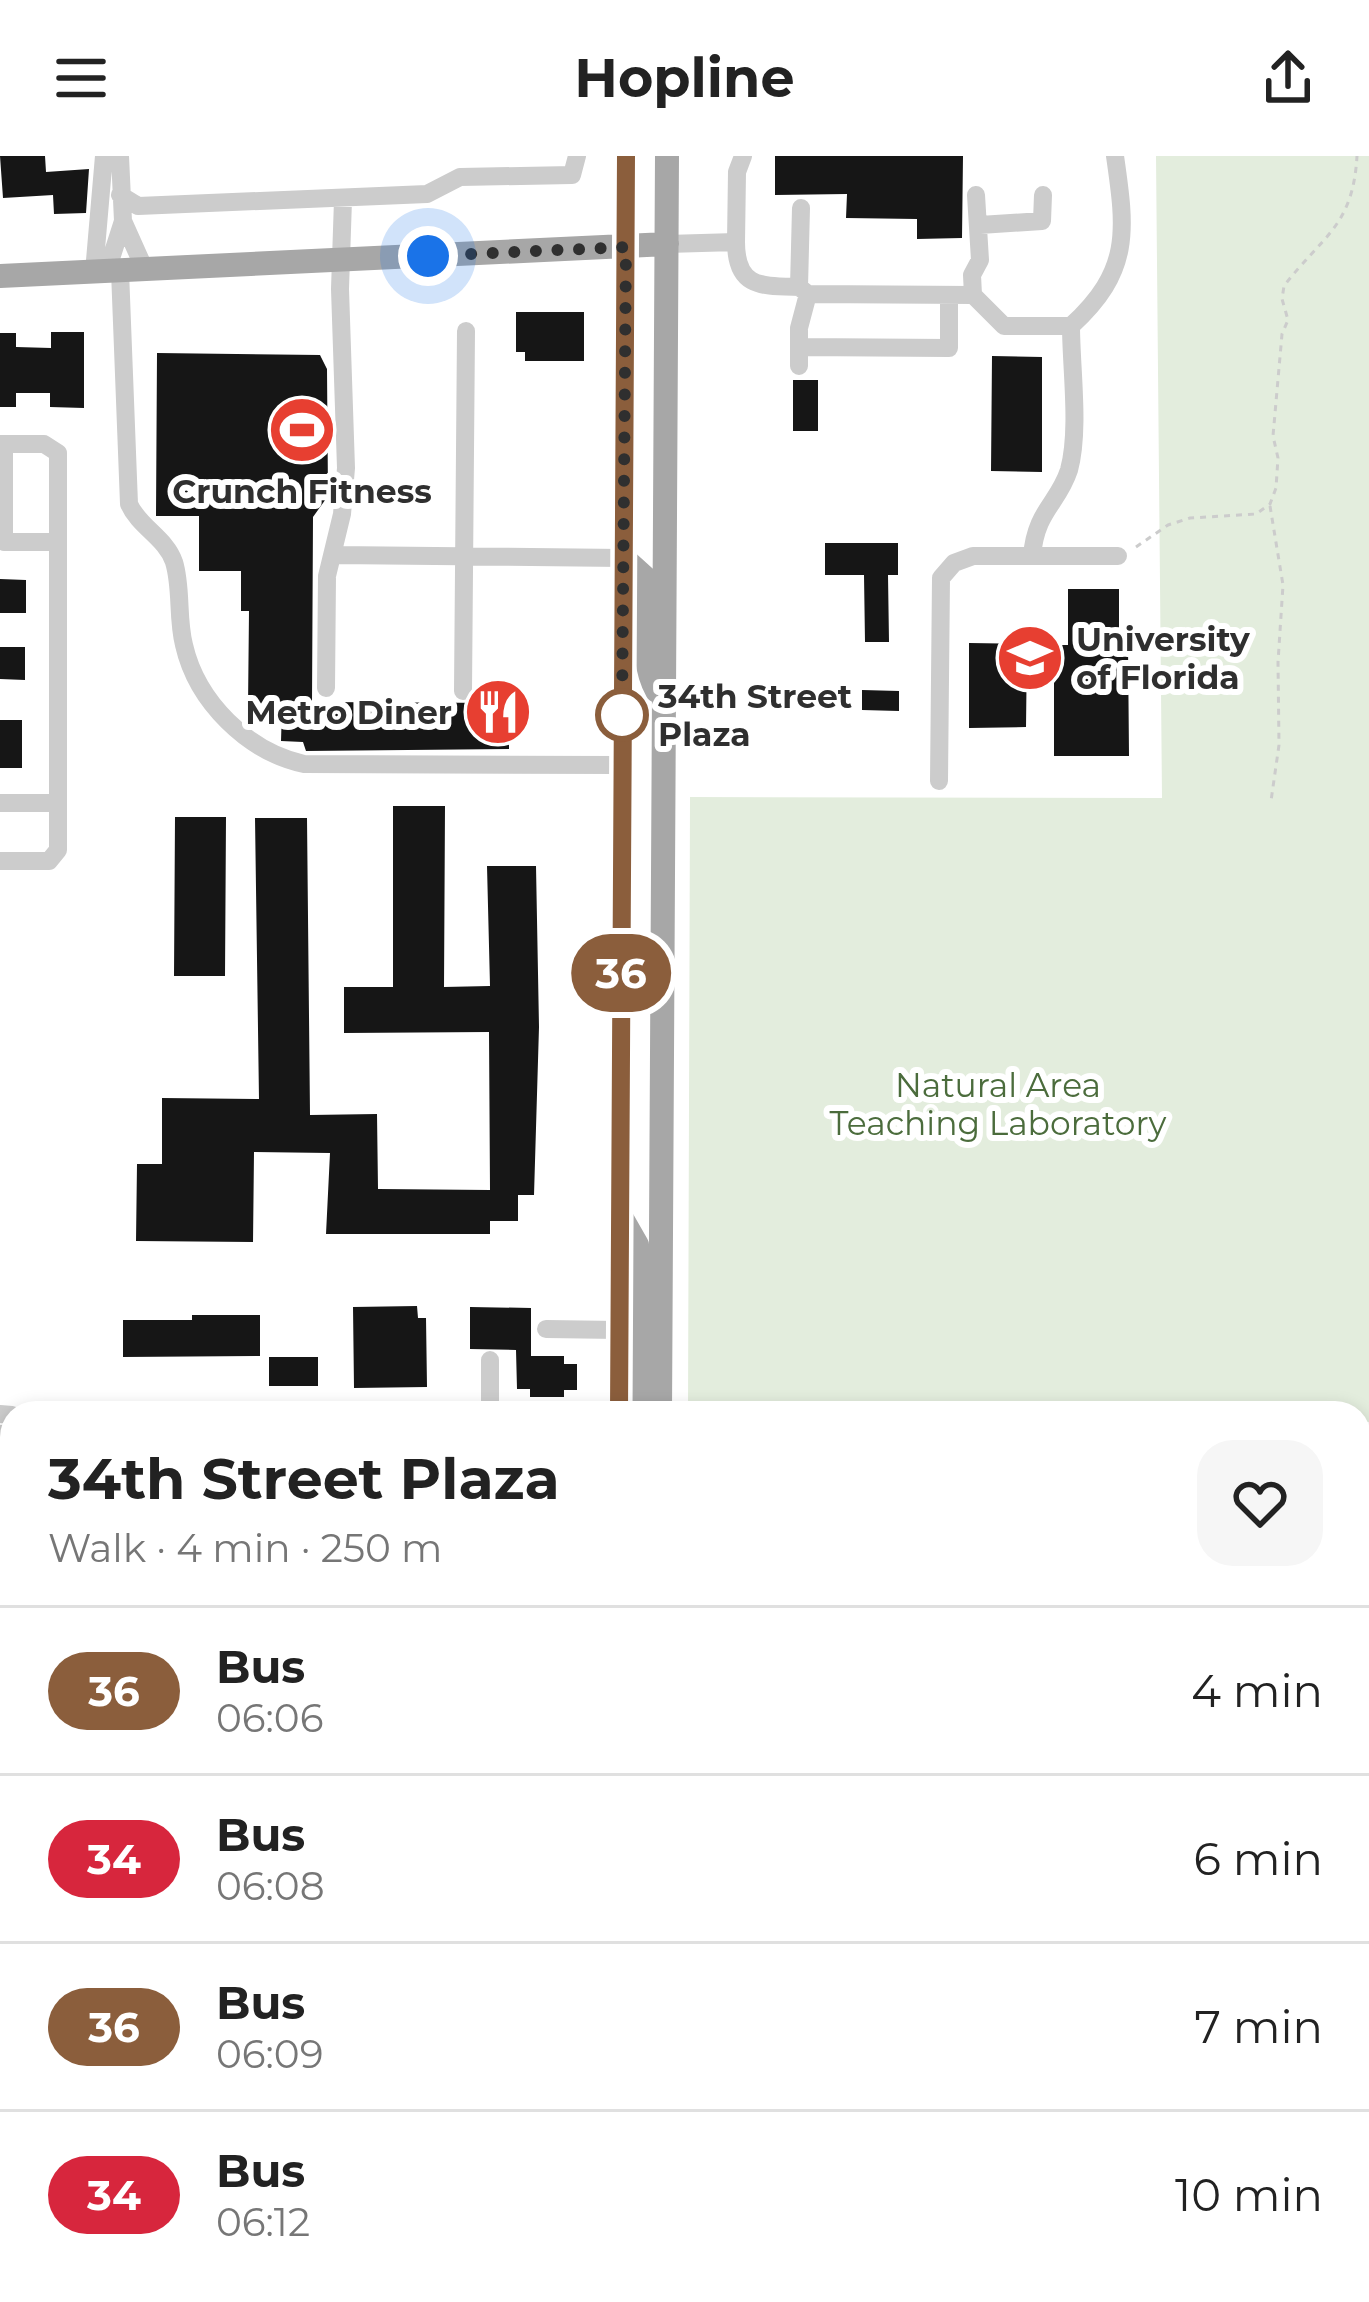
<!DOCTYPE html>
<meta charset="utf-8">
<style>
body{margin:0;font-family:Montserrat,sans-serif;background:#f6f6f6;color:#222;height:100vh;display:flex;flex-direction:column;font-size:45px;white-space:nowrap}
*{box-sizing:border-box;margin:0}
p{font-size:39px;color:#767676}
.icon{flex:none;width:66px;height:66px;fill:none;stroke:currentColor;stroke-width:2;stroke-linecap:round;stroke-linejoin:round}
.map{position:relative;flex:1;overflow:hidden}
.sheet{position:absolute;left:0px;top:1245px;width:1371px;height:903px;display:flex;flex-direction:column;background:#fff;border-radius:36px 36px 0 0;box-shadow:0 6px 18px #0003}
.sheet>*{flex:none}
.badge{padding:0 24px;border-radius:39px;font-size:42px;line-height:78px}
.you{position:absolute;width:60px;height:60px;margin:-30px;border:9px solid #fff;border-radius:50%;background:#1a73e8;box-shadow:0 0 0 18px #1a73e833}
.map>.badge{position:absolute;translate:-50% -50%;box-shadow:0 0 0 6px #fff}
.round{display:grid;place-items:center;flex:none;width:126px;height:126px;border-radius:36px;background:#f6f6f6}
.head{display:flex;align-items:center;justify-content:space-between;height:204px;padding:0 48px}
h1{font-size:57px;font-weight:700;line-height:90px}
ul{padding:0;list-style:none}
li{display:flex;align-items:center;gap:36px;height:168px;padding:0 48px;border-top:3px solid #e0e0e0}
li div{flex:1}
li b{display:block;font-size:45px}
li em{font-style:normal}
li .badge{min-width:132px;font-weight:700;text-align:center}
header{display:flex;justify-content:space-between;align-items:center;height:156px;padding:0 48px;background:#fff;font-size:54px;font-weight:700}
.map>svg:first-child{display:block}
</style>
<header><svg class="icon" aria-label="menu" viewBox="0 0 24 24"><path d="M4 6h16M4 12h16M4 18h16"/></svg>Hopline<svg class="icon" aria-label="share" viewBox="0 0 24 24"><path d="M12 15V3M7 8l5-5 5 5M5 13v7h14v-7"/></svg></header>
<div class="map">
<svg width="1369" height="2146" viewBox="0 0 1369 2146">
<rect width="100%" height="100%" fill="#fff"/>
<!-- green -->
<path fill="#e3eddd" d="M1156,0h213v1266h-10v-9h-671l2,-616 472,1z
M1369,1964v182h-270l-4,-6 5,-4h259v-166z"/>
<!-- water -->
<path fill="#c9daec" d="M1359,1288l10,8v180l-10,10z
M0,1641l12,7c0,29 8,92 -12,112z"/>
<!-- building -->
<path fill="#161616" d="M0,0h45l1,16 43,-3 -3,44 -32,1 -1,-19 -50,3z
M775,0h188l-1,82 -45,1v-20l-71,-1 1,-24 -72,1z
M516,156h68v49h-59v-9h-9z
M51,176h33v76l-34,-1v-14h-34v14h-16v-74h16v14l35,1z
M157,197l163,2 7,14 1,127 -15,21 -1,185 197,1v46l-203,2 -3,-9 -22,-1 1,-33 -34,-1 1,-96h-8v-40h-42v-55h-43z
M992,200l50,1v115l-51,-1z
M793,224h25v51h-25z
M825,387h73v32h-10l1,67h-24l-1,-67h-39z
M0,423l26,1v33h-26z
M1068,433h51v56h9l1,111h-75v-111h14z
M969,487l58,1 -1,83 -57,1z
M0,491h25v33l-25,-1z
M862,534l37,1v20l-37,-1z
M0,564h22v48h-22z
M393,650h52l-1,181 46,-1 -3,-120h49l3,161 -5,168h-16v26h-28v13h-164l4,-81 -76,-1 -1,90 -117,-1 1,-77h25v-66l97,1 -4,-281h52l3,297 67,-1 1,75 112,1 -1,-158 -145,1v-46h49z
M175,661h51l-1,159h-51z
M417,1150l1,12h8l1,69 -73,1 -1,-81z
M470,1151l61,1v48h33v8h13v26h-13v7h-34v-8h-13l-1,-39 -46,-1z
M192,1159h68v41l-137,1v-37h69z
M269,1201h49v29h-49z"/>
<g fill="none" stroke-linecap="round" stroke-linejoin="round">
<!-- path -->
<path stroke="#ccc" stroke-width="3" stroke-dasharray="6 6" stroke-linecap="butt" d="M1270,350l13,79 -5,77 1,83 -8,56
M1136,391l32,-22 22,-7 66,-4 14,-10 6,-16 2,-30 -5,-22 9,-102 6,-14 -6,-21 2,-13c38,-50 69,-59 73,-130
M66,1257l19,-6"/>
<!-- minor -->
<path stroke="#ccc" stroke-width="18" d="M120,0l3,65 22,49
M120,39l18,11 289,-12 33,-17 112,-2 5,-19
M980,69l62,-4 1,-26
M736,86c0,46 25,44 63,45l9,7 -9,34v38
M667,88l69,-2 1,-70 6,-16
M107,115l16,-50
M120,115l9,233c10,23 37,34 45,58 8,26 3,56 10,83 13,57 64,107 120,119l317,1
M94,116l10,-116
M799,131l2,-79
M808,138l165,1 31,31h67c0,42 9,104 -2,144 -11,34 -33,40 -37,86
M973,139l-1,-20 8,-15 -4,-65
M1071,170c60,-55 55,-94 44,-170
M799,191l150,1v-53
M0,288h44l14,9v397l-9,11h-49
M4,288v98h54
M335,399l288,3
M326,532l1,-112 15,-62 4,-46 -6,-179 3,-89
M463,535l3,-360
M939,625l2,-203 13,-15 19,-7h145
M0,647h58
M546,1173l73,1
M490,1257v-53
M0,1258l12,1
M0,1278h12
M1359,1549l10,-6
M0,1598h12
M1359,1679l6,12
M0,1860h12
M0,1886l12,1
M1359,1935l10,-6
M153,2136l2,10
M182,2136l2,10
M99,2146l36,-10
M386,2146l13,-10
M921,2146l12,-10
M1058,2146l11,-10"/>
<!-- major -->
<path stroke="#a7a7a7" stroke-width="24" d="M0,120l667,-32
M623,402l21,19c6,37 -6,80 13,114
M621,1061l16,28 3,142 4,26
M619,1257l7,-1257
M660,1257l7,-1257
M1359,1763l10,-5
M1359,1822l10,-6
M1359,1862l10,-5
M617,2136l1,10
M676,2136l7,10
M774,2146l13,-10
M858,2146l13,-10"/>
</g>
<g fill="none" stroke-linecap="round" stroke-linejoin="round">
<defs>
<path id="line" d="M619,1257l7,-1257"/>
</defs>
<!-- line casing -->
<use href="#line" stroke="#fff" stroke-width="27"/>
<!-- line -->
<use href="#line" stroke="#8b5e3c" stroke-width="18"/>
<!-- walk -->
<path stroke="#2f2f2f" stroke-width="12" stroke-dasharray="0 21.6" d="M428,100l198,-9 -4,468"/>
</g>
<!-- icons -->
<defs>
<symbol id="stadium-disc" viewBox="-11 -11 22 22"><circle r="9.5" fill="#e73f31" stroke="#fff"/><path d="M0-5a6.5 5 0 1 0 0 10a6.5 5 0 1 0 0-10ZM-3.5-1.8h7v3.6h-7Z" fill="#fff"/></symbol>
<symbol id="university-disc" viewBox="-11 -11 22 22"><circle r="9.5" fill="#e73f31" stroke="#fff"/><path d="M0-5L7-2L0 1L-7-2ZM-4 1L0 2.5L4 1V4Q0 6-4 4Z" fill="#fff"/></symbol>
<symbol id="restaurant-disc" viewBox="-11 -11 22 22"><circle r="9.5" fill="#e73f31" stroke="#fff"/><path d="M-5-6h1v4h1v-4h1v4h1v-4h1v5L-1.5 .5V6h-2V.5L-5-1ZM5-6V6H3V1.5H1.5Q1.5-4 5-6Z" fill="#fff"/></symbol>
</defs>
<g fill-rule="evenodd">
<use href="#stadium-disc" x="264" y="236" width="76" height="76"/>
<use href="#university-disc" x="992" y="464" width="76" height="76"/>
<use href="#restaurant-disc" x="460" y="518" width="76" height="76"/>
</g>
<!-- markers -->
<circle fill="#fff" stroke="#8b5e3c" stroke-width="6" cx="622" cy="559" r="24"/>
<g text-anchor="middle" stroke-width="12" stroke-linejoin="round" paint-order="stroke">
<!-- poi labels -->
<g font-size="33" font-weight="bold" fill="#2f2f2f" stroke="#fff">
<text x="302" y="347">Crunch Fitness</text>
<text x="1076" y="495" text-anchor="start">University<tspan x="1076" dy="38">of Florida</tspan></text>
<text x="452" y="568" text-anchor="end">Metro Diner</text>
</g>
<!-- stop labels -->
<g font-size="33" font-weight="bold" fill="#2f2f2f" stroke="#fff" text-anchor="start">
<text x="658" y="552">34th Street<tspan x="658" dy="38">Plaza</tspan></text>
</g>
<!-- park labels -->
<g font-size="33" fill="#4b6c3c" stroke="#fff">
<text x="998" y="941">Natural Area<tspan x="998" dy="38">Teaching Laboratory</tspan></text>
</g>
</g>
</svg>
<div class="you" style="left:428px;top:100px"></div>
<b class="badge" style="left:621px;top:817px;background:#8b5e3c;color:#fff">36</b>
<section class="sheet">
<div class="head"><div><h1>34th Street Plaza</h1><p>Walk · 4 min · 250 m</p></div><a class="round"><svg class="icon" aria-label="heart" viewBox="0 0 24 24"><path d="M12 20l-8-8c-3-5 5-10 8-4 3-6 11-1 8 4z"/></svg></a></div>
<ul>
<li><span class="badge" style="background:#8b5e3c;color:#fff">36</span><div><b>Bus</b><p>06:06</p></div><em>4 min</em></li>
<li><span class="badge" style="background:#d7263d;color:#fff">34</span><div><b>Bus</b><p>06:08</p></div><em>6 min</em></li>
<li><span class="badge" style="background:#8b5e3c;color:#fff">36</span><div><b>Bus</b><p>06:09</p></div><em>7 min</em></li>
<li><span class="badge" style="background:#d7263d;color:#fff">34</span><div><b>Bus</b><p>06:12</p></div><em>10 min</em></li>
</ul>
</section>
</div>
